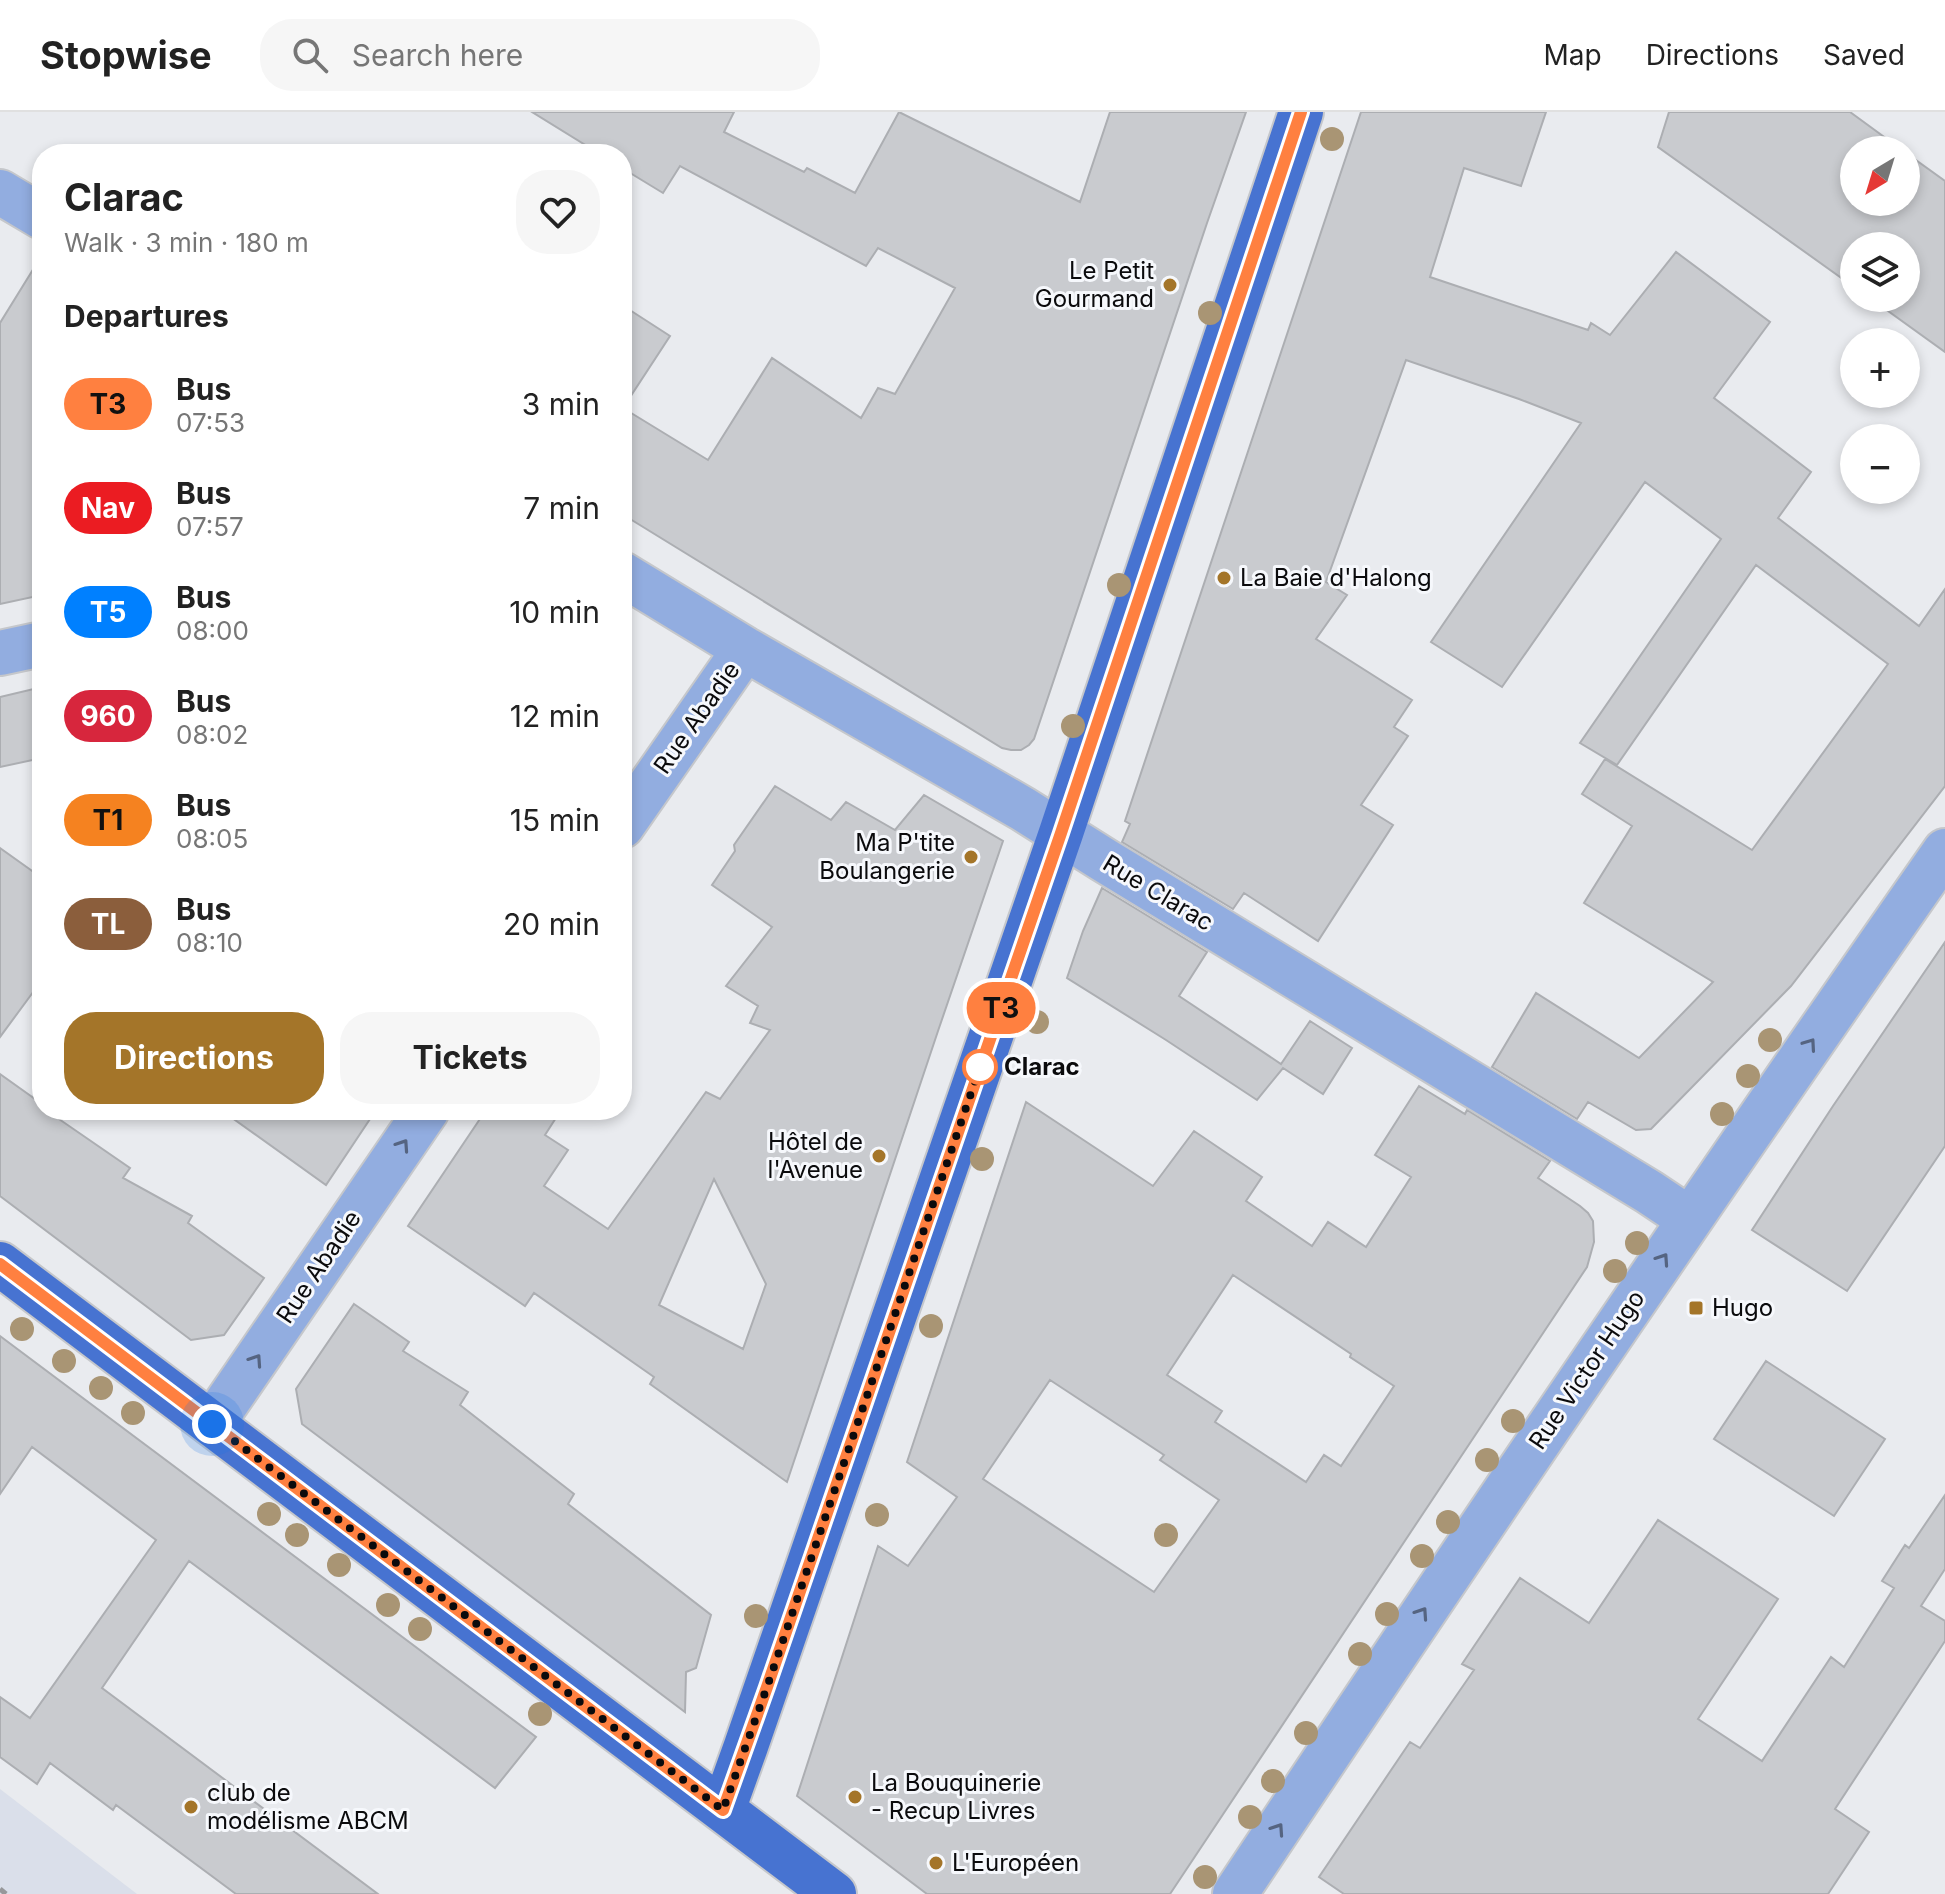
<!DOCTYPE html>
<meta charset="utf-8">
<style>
body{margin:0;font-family:Inter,sans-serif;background:#f6f6f6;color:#222;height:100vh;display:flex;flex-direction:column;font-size:30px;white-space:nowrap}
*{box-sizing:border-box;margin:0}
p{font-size:26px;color:#767676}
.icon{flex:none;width:44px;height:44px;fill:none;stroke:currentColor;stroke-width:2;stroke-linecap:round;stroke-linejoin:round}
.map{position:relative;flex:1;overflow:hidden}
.side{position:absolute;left:32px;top:32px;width:600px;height:976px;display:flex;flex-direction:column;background:#fff;border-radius:32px;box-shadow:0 4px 12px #0003}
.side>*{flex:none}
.badge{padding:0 16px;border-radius:26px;font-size:28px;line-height:52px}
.needle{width:52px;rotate:218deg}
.fabs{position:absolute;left:1840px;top:24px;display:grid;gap:16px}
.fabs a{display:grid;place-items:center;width:80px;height:80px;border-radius:50%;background:#fff;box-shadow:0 4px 12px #0003;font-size:40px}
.you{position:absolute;width:40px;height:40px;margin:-20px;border:6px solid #fff;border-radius:50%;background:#1a73e8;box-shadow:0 0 0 12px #1a73e833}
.map>.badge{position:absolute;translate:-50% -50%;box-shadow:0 0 0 4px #fff}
h2{padding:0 32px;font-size:30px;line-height:72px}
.round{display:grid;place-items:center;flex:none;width:84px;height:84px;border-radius:32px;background:#f6f6f6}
.headline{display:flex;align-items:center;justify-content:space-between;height:136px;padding:0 32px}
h1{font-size:38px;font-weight:700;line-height:60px}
.button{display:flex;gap:16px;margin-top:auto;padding:16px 32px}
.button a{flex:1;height:92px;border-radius:32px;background:#a47529;color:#fff;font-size:32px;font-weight:700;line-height:92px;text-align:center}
.button a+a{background:#f6f6f6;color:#222}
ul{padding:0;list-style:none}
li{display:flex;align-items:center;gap:24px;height:104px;padding:0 32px}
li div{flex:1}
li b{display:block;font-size:30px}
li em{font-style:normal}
li .badge{min-width:88px;font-weight:700;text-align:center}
header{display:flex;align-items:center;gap:48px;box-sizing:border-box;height:112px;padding:0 40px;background:#fff;border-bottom:2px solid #e0e0e0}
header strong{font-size:38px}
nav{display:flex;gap:44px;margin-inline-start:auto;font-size:28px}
.search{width:560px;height:72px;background:#f6f6f6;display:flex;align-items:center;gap:20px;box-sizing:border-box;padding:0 28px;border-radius:32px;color:#767676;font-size:30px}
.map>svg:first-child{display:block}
</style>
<header>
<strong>Stopwise</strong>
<div class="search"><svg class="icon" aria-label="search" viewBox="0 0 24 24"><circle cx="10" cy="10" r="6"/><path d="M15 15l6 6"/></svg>Search here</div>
<nav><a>Map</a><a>Directions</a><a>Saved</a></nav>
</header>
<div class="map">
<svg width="1945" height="1782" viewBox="0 0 1945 1782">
<rect width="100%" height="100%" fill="#e9ebef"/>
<!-- built -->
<path fill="#dadfea" d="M0,1677l137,105h-137z"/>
<!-- building -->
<path fill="#c9cbcf" stroke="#acaeb2" stroke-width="2" fill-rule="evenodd" d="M532,0h202l-10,20 80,40 3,-4 48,25 44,-81 181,90 30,-90h136l-39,111 -173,516 -5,6 -8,5h-10l-9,-2 -380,-234v-209l48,31 -47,72 85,52 64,-102 89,60 17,-30 17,6 60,-106 -77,-40 -12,18 -186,-100 -17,27 -41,-25v-14h-22z
M1361,0h185l-25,74 -57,-18 -34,109 158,53 3,-7 19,12 66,-83 94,70 -56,76 97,74 -33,46 141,108 26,-37v197l-154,200 -140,143 -15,1 -48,-28 -11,17 -85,-52 44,-74 103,65 74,-76 -129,-79 48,-77 -50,-32 23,-35 147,91 136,-186 -132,-99 -139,200 -37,-22 141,-204 -76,-57 -143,205 -71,-45 150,-219 -62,-24 -113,-39 -80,222 21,13 -31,44 96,61 -18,27 14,9 -47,69 32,20 -75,116 -74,-48 -11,16 -111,-67 8,-18 -5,-3z
M1669,0h181l52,38h-48v52h52v-49l39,28v171l-75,-54h36v-52h-52v41l-196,-140z
M42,143v340l-42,9v-281z
M42,575v71l-42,9v-70z
M775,674l56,34 15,-18 49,28 29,-35 79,46 -65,190 -151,451 -137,-98 4,-7 -120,-84 -9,13 -117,-80 78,-116h75l-16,25 23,15 -24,36 64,43 98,-137 14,7 50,-69 -20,-7 8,-17 -32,-20 46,-59 -60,-42 23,-34 -1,-6zM714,1067l52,105 -23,65 -84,-44z
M0,736l42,30v102l-42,57z
M1102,776l105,64 -28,44 102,68 29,-43 42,27 -29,46 -40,-26 -26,32 -91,-60 -99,-62 16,-47z
M1945,830v204l-98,145 -95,-61 81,-124z
M0,962l42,30v6h9l6,5 -1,2 74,51 -7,10 69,38 -4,7 76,55 -40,57 -33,5 -191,-144z
M1419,974l46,28 2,-4 83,51 -12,17 42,28 8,7 5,8 1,21 -7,25 -417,627h-243l-130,-98 81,-250 30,20 49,-69 -50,-35 119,-360 127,84 41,-55 68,46 -16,24 66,45 16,-24 38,25 45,-70 -36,-22zM1233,1163l118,79 -1,3 44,29 -53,80 -17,-11 -18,27 -91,-60 7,-11 -55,-36zM1050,1268l114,75 -4,5 59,40 -65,92 -171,-113z
M221,998h155l-50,75z
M354,1192l55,38 -6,9 65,41 -8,13 114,89 -6,10 143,111 -15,53 -10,4 -1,40 -383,-288 -6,-35z
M0,1224l536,401 -41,51 -306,-227 -87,127 276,206h-142l-120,-89 -3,5 -63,-47 -13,21 -37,-27v-60l30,21 126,-178 -124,-93 -32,47z
M1766,1249l119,78 -51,77 -120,-77z
M1945,1383v74l-24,37 24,15v20l-110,168 34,23 -41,62h-484l-25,-17 91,-135 10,6 54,-78 -12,-6 58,-86 69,45 69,-103 120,79 -80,120 64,42 69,-104 13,10 50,-79 -12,-7 23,-36 4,3z"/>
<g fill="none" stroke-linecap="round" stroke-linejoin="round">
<defs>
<path id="minor" d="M0,80l42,25
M622,462l123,75 278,160 81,51 545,332 24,16 16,13
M0,541l42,-9
M622,714l123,-177
M212,1312l215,-314
M1235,1782c233,-350 469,-698 710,-1043"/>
<path id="major" d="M0,1152l834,630
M723,1698l23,-64 315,-913 240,-721"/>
</defs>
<!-- minor casing -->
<use href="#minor" stroke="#c5c7cb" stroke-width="48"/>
<!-- major casing -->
<use href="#major" stroke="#c5c7cb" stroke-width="48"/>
<!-- path -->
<path stroke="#97989b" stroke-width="5" stroke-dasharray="8 4" stroke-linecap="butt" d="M0,1777l6,5"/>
<!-- minor -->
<use href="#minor" stroke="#92ade0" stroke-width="44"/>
<!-- major -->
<use href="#major" stroke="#4773d1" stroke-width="44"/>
</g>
<!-- trees -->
<g fill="#a99574">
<circle cx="1332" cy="27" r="12"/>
<circle cx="1210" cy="201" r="12"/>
<circle cx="1119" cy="473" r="12"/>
<circle cx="1073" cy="614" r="12"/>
<circle cx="1037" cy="910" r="12"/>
<circle cx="1770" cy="928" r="12"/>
<circle cx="1748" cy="964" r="12"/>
<circle cx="1722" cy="1002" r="12"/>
<circle cx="982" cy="1047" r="12"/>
<circle cx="1637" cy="1131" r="12"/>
<circle cx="1615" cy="1159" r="12"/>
<circle cx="931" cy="1214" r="12"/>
<circle cx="22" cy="1217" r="12"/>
<circle cx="64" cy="1249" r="12"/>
<circle cx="101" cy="1276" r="12"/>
<circle cx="133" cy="1301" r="12"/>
<circle cx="1513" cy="1309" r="12"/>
<circle cx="1487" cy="1348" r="12"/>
<circle cx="269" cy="1402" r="12"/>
<circle cx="877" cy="1403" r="12"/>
<circle cx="1448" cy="1410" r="12"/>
<circle cx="297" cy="1423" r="12"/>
<circle cx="1166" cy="1423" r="12"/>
<circle cx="1422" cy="1444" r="12"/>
<circle cx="339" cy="1453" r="12"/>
<circle cx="388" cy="1493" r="12"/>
<circle cx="1387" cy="1502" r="12"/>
<circle cx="756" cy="1504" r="12"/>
<circle cx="420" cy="1517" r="12"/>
<circle cx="1360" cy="1542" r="12"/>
<circle cx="540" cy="1602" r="12"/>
<circle cx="1306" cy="1621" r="12"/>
<circle cx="1273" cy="1669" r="12"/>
<circle cx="1250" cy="1705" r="12"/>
<circle cx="1205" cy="1765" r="12"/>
</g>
<!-- one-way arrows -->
<defs><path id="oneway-chevron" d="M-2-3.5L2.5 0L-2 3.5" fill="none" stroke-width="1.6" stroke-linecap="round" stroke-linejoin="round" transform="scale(2)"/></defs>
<g stroke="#556481">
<use href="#oneway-chevron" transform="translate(1810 932) rotate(-55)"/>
<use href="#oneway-chevron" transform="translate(403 1033) rotate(-56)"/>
<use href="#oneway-chevron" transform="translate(1663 1147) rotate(-56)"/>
<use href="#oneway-chevron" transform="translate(256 1248) rotate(-56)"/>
<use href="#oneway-chevron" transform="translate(1422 1501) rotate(-56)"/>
<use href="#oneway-chevron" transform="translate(1278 1717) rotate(-56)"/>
</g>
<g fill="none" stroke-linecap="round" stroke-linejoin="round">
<defs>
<path id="line" d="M0,1152l723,546 44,-123 294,-854 240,-721"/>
</defs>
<!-- line casing -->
<use href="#line" stroke="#fff" stroke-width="18"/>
<!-- line -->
<use href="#line" stroke="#ff8040" stroke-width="12"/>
<!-- walk -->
<path stroke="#0b0b0d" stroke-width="8" stroke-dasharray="0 14.4" d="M212,1312l511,386 44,-123 213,-620"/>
</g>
<!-- markers -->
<g fill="#a47529" stroke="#f6f8fc" stroke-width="3">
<circle cx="1170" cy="173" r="8"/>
<circle cx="1224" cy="466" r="8"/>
<circle cx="971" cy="745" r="8"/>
<circle cx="879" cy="1044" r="8"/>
<rect x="1688" y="1188" width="16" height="16" rx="4"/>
<circle cx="855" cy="1685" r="8"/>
<circle cx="191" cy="1695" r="8"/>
<circle cx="936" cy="1751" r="8"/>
</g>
<circle fill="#fff" stroke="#ff8040" stroke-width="4" cx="980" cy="955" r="16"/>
<g text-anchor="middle" stroke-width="6" stroke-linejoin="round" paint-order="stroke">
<!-- poi labels -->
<g font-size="24" fill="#0b0b0d" stroke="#f6f8fc" text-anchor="start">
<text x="1154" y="167" text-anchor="end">Le Petit<tspan x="1154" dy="28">Gourmand</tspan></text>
<text x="1240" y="474">La Baie d'Halong</text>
<text x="955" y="739" text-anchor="end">Ma P'tite<tspan x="955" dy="28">Boulangerie</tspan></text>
<text x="863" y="1038" text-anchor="end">Hôtel de<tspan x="863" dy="28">l'Avenue</tspan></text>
<text x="1712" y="1204">Hugo</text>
<text x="871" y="1679">La Bouquinerie<tspan x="871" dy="28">- Recup Livres</tspan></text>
<text x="207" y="1689">club de<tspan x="207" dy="28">modélisme ABCM</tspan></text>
<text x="952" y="1759">L'Européen</text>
</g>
<!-- street labels -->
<g font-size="24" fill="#0b0b0d" stroke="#f6f8fc">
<text transform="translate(697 606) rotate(-55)" y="8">Rue Abadie</text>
<text transform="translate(1158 781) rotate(31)" y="8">Rue Clarac</text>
<text transform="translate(319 1155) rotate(-56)" y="8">Rue Abadie</text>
<text transform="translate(1587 1258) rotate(-56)" y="8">Rue Victor Hugo</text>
</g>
<!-- stop labels -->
<g font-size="24" font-weight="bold" fill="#0b0b0d" stroke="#f6f8fc" text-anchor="start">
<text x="1004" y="963">Clarac</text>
</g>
</g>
</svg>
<div class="fabs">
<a><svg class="needle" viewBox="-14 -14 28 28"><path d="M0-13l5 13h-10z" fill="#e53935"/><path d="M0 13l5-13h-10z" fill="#767676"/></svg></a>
<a><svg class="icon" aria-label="layers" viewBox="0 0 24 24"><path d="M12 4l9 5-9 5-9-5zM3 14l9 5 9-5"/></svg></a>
<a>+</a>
<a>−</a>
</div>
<div class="you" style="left:212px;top:1312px"></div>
<b class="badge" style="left:1001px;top:896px;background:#ff8040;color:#111">T3</b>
<section class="side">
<div class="headline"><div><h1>Clarac</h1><p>Walk · 3 min · 180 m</p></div><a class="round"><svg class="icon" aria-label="heart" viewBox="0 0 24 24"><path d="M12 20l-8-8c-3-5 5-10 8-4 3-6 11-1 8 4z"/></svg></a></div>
<h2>Departures</h2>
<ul>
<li><span class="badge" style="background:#ff8040;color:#111">T3</span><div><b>Bus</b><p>07:53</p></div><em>3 min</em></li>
<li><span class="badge" style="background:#eb1c22;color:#fff">Nav</span><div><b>Bus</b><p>07:57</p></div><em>7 min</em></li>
<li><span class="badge" style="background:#0080ff;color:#fff">T5</span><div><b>Bus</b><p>08:00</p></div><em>10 min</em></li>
<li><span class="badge" style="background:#d7263d;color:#fff">960</span><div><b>Bus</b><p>08:02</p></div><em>12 min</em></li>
<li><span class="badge" style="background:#f58220;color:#111">T1</span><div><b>Bus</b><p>08:05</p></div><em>15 min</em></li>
<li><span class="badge" style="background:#8b5e3c;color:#fff">TL</span><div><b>Bus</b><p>08:10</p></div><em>20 min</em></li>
</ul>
<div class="button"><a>Directions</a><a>Tickets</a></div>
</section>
</div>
